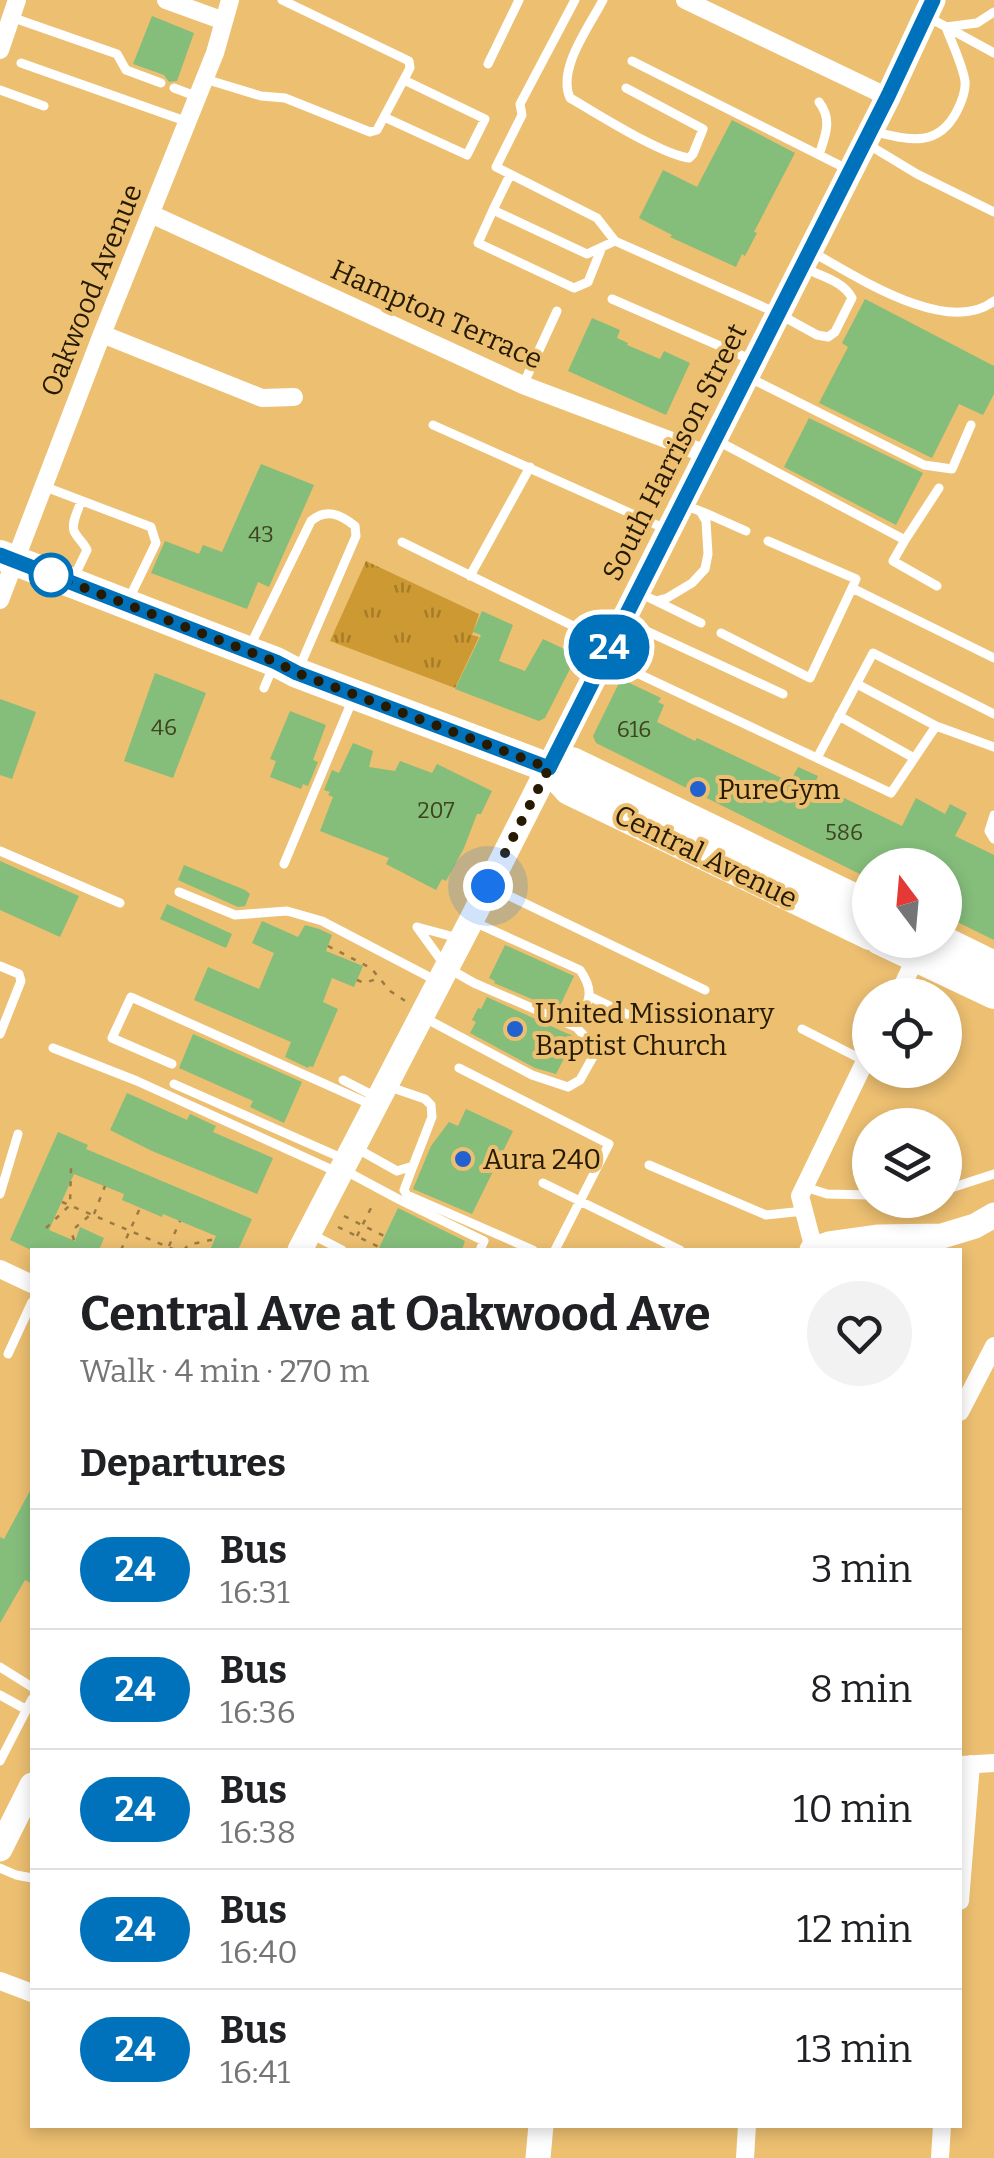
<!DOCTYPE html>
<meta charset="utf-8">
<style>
body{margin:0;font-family:Bitter,serif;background:#f2f2f2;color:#202124;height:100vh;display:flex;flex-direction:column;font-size:38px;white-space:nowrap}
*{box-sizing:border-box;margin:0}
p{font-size:32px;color:#757577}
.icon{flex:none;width:55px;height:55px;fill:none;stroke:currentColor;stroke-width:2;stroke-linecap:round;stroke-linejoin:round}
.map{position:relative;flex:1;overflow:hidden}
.side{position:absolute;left:30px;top:1248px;width:932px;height:880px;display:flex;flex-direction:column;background:#fff;border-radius:0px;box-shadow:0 5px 15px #0003}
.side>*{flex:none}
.badge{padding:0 20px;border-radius:32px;font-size:35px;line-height:65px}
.needle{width:65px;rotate:344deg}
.tools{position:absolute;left:852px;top:848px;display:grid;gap:20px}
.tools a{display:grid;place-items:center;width:110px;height:110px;border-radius:50%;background:#fff;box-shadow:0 5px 15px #0003;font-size:50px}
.you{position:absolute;width:50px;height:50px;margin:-25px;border:8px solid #fff;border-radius:50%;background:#1a73e8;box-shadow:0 0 0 15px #1a73e833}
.map>.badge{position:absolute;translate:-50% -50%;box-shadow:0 0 0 5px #fff}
h2{padding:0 50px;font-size:38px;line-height:90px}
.round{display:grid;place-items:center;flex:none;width:105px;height:105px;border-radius:52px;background:#f2f2f2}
.summary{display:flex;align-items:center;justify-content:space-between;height:170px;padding:0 50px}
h1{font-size:48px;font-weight:700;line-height:75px}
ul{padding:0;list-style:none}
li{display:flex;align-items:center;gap:30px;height:120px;padding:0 50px;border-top:2px solid #e0e0e0}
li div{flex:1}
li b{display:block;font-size:38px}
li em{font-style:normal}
li .badge{min-width:110px;font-weight:700;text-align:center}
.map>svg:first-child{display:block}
</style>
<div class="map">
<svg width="994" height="2158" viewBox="0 0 994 2158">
<defs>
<pattern id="grass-tufts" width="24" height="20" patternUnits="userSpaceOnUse" patternTransform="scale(2.5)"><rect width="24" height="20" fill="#c93"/><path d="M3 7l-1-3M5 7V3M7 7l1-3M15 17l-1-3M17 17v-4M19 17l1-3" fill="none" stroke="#a67c29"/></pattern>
</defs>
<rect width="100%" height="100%" fill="#ecbf71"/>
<!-- grass -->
<path fill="url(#grass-tufts)" d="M366,561l113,53 -7,21 7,2 -24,51 -125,-47z"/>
<!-- building -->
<path fill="#85bd7b" d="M152,16l42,17 -17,48 -8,1 -5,-7 -31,-11z
M732,120l63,33 -41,79 3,1 -12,23 -3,-2 -6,13 -66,-30 2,-2 -33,-17 24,-48 34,17z
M865,299l129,67v28l-11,21 -24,-11 -27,54 -113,-55 29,-56 -6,-4z
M592,318l28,12 -3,8 11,5 -1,2 33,14 4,-8 26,12 -24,52 -98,-44z
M809,418l114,55 -27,52 -112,-58z
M261,464l53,21 -45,102 -11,-5 -11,27 -96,-36 14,-32 34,13 4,-9 19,7z
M482,611l31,14 -14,36 26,10 18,-32 34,16 -32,63 -6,3 -84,-32 26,-54 -8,-3z
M155,673l51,20 -33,85 -49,-17z
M621,679l40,19 -3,4 6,3 -7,17 38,19 2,-3 93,44 8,-15 20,9 -3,8 87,42 14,-28 29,16 5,-10 17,9 -12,23 39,19v85l-49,-24v-51h-75v14l-274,-136 -3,-7z
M0,699l36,13 -24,67 -12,-4z
M290,711l36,14 -13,35 5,2 -10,24 -5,-2 -2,5 -31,-12 6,-16 -6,-2z
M353,743l20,8 -4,16 26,4 5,-10 32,12 5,-9 55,27 -11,23h-4l-13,34 -18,33 -4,-2 -6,11 -50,-26 3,-6 -69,-27 13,-34 -5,-2 2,-3 -6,-2 8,-20 7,3z
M0,861l79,35 -19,41 -60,-27z
M184,865l61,25 5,4 -5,12 -7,1 -60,-27z
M167,904l65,30 -6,14 -66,-29z
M262,921l36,16 7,-12 14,4 13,6 -6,16 37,15 -9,21 -22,-9 -9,24 15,7 -25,58 -4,-1 -1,2 -23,-11 6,-15 -97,-42 14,-33 51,22 15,-36 -22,-10z
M505,945l69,31 -16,34 -64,-27 1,-2 -6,-3z
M487,997l88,40 -19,37 -21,-6 -65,-35 6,-11 -4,-2 6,-12 3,1z
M193,1034l109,48 -18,41 -34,-16 3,-6 -74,-33z
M127,1093l60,27 3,-6 26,12 -3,6 60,26 -16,36 -105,-43 -42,-21z
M466,1109l47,22 -41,83 -59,-25 18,-43 18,-24 9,4z
M58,1132l30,13 -2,4 166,70 -14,31h-28l6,-14 -53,-22 -1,3 -40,-17 2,-6 -50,-20 -25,56 26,11 5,-14 24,11 -5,12h-68l-21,-10z
M398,1208l67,33 -3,9h-84z
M32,1487v97l-7,-4 -25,43v-86l4,2z"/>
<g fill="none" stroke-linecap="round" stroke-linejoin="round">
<!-- path -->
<path stroke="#9b7b43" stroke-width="2.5" stroke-dasharray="5 8" stroke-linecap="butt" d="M328,946l43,22 19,23 17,11
M357,980l7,3 16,-5
M62,1202l113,48
M94,1214l11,-28
M344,1216l40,20
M338,1227l41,20
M46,1228l24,-23 1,-37
M357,1236l17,-34
M74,1240l-2,-6 4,-7 14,-12
M169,1246l11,-25
M121,1250l19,-42
M184,1250l4,-5 27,-6"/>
<!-- lane -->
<path stroke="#fff" stroke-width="9" d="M575,0l-55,104 2,11 -26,52 101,51 18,23 162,72 40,22 11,2 7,-5 17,-34c-8,-16 -30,-22 -46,-29
M603,0c-14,27 -46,69 -33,98 28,16 90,56 119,60l4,-4 10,-25 -77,-41
M11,17l106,37 9,16 35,13
M928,17l66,36
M632,61l217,109
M21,63l167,59
M488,64l31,-64
M205,79l56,17 24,2 85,34 7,-2 33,-62 -1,-7 -127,-61
M174,88l24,9
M0,90l44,16
M384,117l83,38 18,-36 -81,-39
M872,131c34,8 65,19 85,-20 4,-8 9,-21 8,-30 -3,-18 -13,-37 -19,-54l31,-4 17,-11
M869,145l48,29 77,38
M819,155c6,-19 14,-35 0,-53
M493,210l17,-35
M602,247l-14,35 -14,6 -96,-45 15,-33 94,44 28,-13
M814,253c43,24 134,84 180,48
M612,299l140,61
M748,377l176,88 28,4 19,-44
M523,385l34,-74
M433,425l235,105
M716,440l189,100 34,-52
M43,486l108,41 5,16 -28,58
M703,512l43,19
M905,540l-12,21 44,25
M768,541l88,38 -4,9
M402,542l206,101
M470,576l60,-109
M73,579l14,-29c-3,-7 -10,-12 -13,-19 -3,-9 5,-22 7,-30
M639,593l17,8 11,-3 25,-15 13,-14 3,-15 -2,-33 -6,-10 -16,-6
M656,601l45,22
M625,621l158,73
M721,633l89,45 42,-90 142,70
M251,644l60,-123c15,-13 29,-7 44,5l1,10 -56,130
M607,659l284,134 45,-67 58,21
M857,684l79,42
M264,688l9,-21
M839,716l75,42
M817,758l56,-105 121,61
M994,815l-5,16 5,8
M0,851l120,52
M284,864l68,-163
M491,887l214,103
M179,892l56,23 52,-4 35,10 115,60
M474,922l106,48c17,24 7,34 -4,57
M417,927l29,40 28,16 102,44 15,16 3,12 -14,25 -12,7 -36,-12 -109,-58
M417,927l41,11
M0,966l19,8 2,7 -21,53
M591,997l44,21
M802,1029l63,32
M53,1048l84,33 200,91
M172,1064l-60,-26 19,-41 241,108
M459,1068l150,76 -54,106
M343,1080l33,17
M174,1084l170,75
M356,1148l41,23 16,-5 19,-49 -1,-12 -6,-6 -35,-12
M649,1165l117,50 38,-4
M413,1166l-9,24 3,5 126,55
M344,1170l56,30 84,41 -4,9
M543,1183l137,67
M805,1187l22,7 43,1
M945,1190l49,-16
M0,1194l18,-60
M313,1235l29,15
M8,1354l24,-52
M0,1667l32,20
M0,1695l27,15
M0,1761l32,-62
M0,1868l16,7 16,3"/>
<!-- street -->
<path stroke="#fff" stroke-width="18" d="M166,0l58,21
M685,0l203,97
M0,50l17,-50
M151,214l372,171 183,69
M102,334l160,64 32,-1
M0,600l102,-266 113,-281 15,-53
M898,995l18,-38
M814,1249l-14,-53 70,-145
M0,1269l32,15
M960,1412l34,-66
M960,1765l34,-2
M960,1901l11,-137
M0,1981l32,12
M745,2158l2,-33
M940,2158l2,-33"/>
<!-- secondary -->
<path stroke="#fff" stroke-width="25" d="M300,1250l171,-329 417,-824 45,-97
M812,1250l17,-6 50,-7 63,-1 33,-10 19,-11
M0,1849l32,-64
M538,2158l3,-33"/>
<!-- primary -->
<path stroke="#fff" stroke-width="30" d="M0,555l276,107 21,11 252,95 20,22 301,145
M549,768l23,-6 298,144
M880,940l114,54
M941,940l53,26"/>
</g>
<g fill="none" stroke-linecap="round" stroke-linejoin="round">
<defs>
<path id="line" d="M0,555l276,107 21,11 252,95 339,-672 45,-96"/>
</defs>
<!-- line casing -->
<use href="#line" stroke="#fff" stroke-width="22"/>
<!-- line -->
<use href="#line" stroke="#0072bc" stroke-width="15"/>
<!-- walk -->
<path stroke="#271a02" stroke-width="10" stroke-dasharray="0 18" d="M51,575l225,87 21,11 252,95 -61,118"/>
</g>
<!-- markers -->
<circle fill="#fff" stroke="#0072bc" stroke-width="5" cx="51" cy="575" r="20"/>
<g fill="#2362ce" stroke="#ecbf71" stroke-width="4">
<circle cx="698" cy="789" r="10"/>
<circle cx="515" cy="1029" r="10"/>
<circle cx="463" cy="1159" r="10"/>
</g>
<g text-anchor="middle" stroke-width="8" stroke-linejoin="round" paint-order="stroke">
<!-- number labels -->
<g font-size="22" fill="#3e4320">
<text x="261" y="542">43</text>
<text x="164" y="735">46</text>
<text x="634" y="737">616</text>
<text x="436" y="818">207</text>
<text x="844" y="840">586</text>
</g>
<!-- street labels -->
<g font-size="28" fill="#271a02" stroke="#ecbf71">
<text transform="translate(91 290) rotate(-68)" y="10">Oakwood Avenue</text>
<text transform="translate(437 314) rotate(24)" y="10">Hampton Terrace</text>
<text transform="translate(674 452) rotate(-63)" y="10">South Harrison Street</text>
<text transform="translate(706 856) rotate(26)" y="10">Central Avenue</text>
</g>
<!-- poi labels -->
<g font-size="28" fill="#271a02" stroke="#ecbf71" text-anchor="start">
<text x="718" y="799">PureGym</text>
<text x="535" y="1023">United Missionary<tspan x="535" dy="32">Baptist Church</tspan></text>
<text x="483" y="1169">Aura 240</text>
</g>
</g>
</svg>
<div class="tools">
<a><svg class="needle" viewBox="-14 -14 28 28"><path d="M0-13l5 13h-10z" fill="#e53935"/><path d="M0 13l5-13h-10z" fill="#757577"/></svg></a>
<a><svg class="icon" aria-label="locate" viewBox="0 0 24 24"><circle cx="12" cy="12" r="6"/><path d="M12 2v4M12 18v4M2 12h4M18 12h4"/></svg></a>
<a><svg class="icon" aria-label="layers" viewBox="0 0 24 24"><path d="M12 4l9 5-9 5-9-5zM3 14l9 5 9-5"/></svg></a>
</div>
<div class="you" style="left:488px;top:886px"></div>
<b class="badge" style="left:609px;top:647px;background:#0072bc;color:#fff">24</b>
<section class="side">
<div class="summary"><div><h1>Central Ave at Oakwood Ave</h1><p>Walk · 4 min · 270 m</p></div><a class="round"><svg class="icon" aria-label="heart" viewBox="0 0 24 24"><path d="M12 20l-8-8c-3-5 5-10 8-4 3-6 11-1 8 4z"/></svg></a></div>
<h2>Departures</h2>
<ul>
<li><span class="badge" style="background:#0072bc;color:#fff">24</span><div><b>Bus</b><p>16:31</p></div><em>3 min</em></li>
<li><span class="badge" style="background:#0072bc;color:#fff">24</span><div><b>Bus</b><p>16:36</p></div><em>8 min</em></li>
<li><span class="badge" style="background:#0072bc;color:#fff">24</span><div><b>Bus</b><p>16:38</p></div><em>10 min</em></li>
<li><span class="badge" style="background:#0072bc;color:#fff">24</span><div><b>Bus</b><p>16:40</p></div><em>12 min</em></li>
<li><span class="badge" style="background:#0072bc;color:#fff">24</span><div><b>Bus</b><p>16:41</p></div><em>13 min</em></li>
</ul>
</section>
</div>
